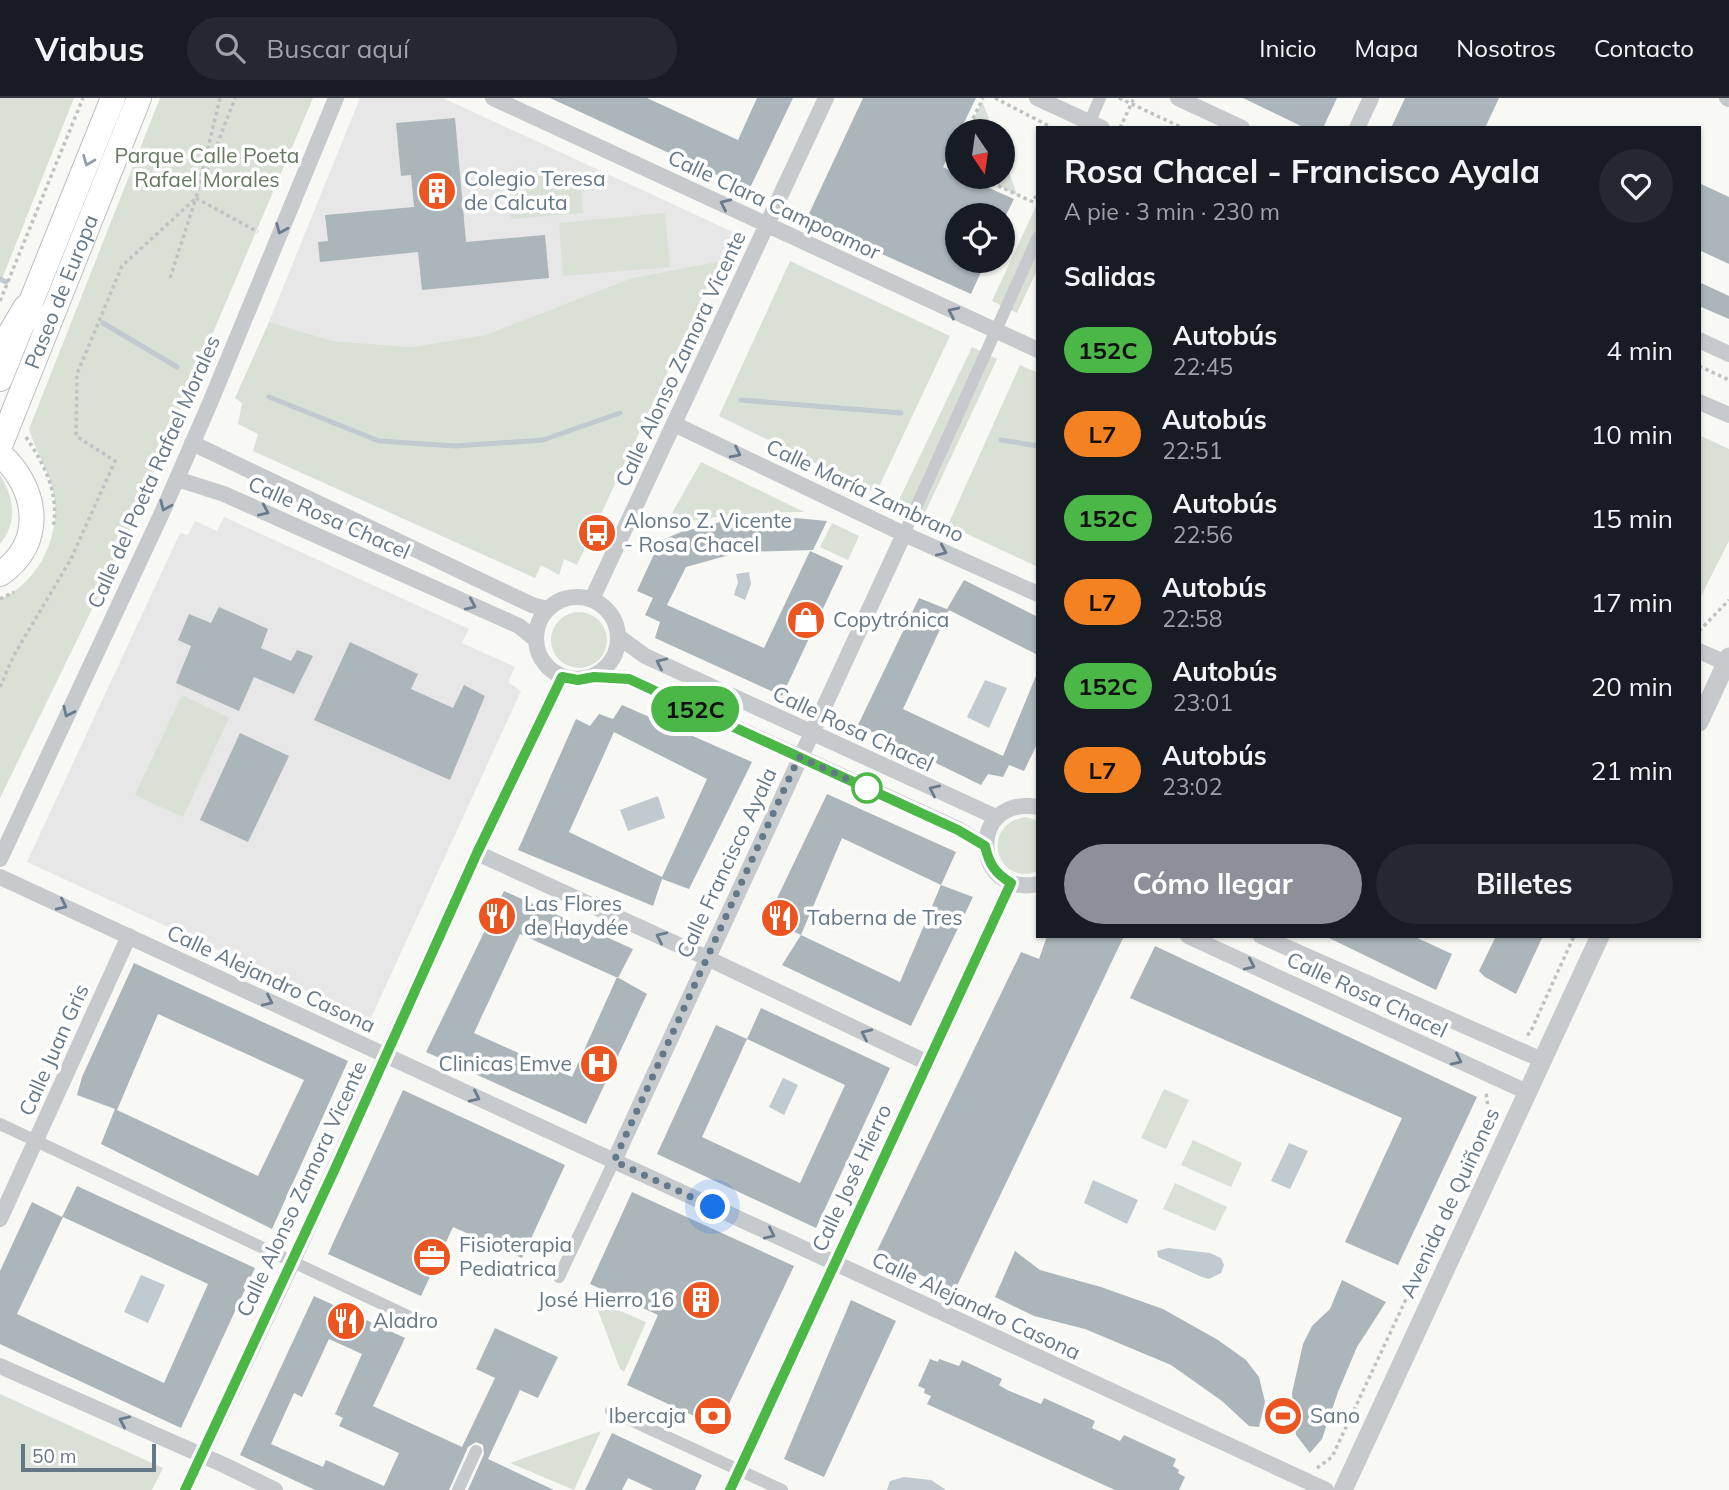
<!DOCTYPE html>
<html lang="es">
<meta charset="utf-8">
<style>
body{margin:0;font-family:Mulish,sans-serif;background:#242831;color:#f1f3f6;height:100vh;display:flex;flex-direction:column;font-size:26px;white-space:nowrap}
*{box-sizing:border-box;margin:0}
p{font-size:23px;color:#9ea1a6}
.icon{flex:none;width:38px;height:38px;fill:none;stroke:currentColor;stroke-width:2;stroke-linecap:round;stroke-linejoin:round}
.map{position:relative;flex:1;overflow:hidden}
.panel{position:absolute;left:1036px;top:28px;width:665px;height:812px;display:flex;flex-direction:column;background:#171b24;border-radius:0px;box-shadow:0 2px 5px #0004}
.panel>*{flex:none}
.badge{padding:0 14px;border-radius:23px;font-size:24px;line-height:46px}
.needle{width:46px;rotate:167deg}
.buttons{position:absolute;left:945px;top:21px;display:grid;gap:14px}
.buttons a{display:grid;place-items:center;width:70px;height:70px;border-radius:50%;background:#171b24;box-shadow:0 2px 5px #0004;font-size:35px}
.scale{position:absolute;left:21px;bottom:18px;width:135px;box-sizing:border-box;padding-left:7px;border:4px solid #657888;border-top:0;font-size:19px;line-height:24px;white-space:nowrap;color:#657888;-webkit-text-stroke:5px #fff;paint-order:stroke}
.you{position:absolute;width:35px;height:35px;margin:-18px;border:5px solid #fff;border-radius:50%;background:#1a73e8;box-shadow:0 0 0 10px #1a73e833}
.map>.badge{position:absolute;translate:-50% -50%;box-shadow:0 0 0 4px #fff}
h2{padding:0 28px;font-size:26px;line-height:63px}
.round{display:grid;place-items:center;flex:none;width:74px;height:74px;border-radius:37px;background:#242831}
.overview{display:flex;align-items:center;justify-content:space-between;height:119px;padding:0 28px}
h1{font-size:33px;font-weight:700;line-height:52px}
.cta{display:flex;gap:14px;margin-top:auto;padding:14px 28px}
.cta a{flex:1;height:80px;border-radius:42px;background:#8c9099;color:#fff;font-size:28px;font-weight:700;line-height:80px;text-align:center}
.cta a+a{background:#242831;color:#f1f3f6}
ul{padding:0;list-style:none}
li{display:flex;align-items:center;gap:21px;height:84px;padding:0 28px}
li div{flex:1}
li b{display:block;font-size:26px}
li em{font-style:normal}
li .badge{min-width:77px;font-weight:700;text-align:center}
header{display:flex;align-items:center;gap:42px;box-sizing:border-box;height:98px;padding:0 35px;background:#171b24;border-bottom:2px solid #363941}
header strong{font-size:33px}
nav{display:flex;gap:38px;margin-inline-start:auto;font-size:24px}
.search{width:490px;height:63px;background:#242831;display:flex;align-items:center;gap:18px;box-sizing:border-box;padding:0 24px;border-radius:38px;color:#9ea1a6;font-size:26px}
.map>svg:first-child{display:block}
</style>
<header>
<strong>Viabus</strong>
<div class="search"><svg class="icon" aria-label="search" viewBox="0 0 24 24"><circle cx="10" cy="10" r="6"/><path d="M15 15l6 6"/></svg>Buscar aquí</div>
<nav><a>Inicio</a><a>Mapa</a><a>Nosotros</a><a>Contacto</a></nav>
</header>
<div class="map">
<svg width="1729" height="1392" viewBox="0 0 1729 1392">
<rect width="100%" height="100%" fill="#f8f8f5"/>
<!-- built -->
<path fill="#e6e7e6" d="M360,0h83l290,134 -13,29 -88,17 -147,57 -73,12 -79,-6 -64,-19z
M224,419l245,112 -7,14 53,24 -7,15 13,9 -151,329 -343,-158 153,-329 8,2 7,-14 22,10z"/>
<!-- green -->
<path fill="#d9e0d6" d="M0,0h74l-74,186z
M160,0h153l-196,460 -117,240v-199c38,-16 61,-63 54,-103 -4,-23 -18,-44 -25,-67z
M982,3l12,30h-26z
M1003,57l14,40 -36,-18h22z
M579,73l4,42 -72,6 -5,-42z
M1038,104v66l-21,45 -25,-12z
M665,115l5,54 -107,9 -4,-53z
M720,163l-143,304 -13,-6 -5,16 -18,-10 -6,13 -282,-127 5,-17 -20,-10 4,-21 -7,-5 34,-76 64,19 79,6 73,-12 147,-57z
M790,163l160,75 -74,157 -157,-77z
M972,249l25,12 -73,156 -26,-13z
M1020,267l18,8v194l-90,-42z
M1699,337l30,14v92l-30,59z
M701,364l103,50c-52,0 -89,3 -140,15z
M0,377c14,22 18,48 0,69z
M832,425l27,13 -11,24 -28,-13z
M551 542a28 28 0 1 1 56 0a28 28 0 1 1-56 0Z
M182,597l47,23 -46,99 -48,-22z
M1026,719l12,4v50c-41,17 -60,-47 -12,-54z
M1164,991l25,11 -23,49 -25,-11z
M1193,1042l49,23 -11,24 -50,-22z
M1175,1085l52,24 -12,24 -52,-22z
M600,1204l46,20 -22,50 -4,-3 -23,-61z
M0,1296l163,74 -11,22h-152z
M601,1333l-27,59 -64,-27z"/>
<!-- water -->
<path fill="#c0cacf" d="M749,474l2,12 -6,16 -11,-5 4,-13 -2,-8z
M985,582l22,8 -18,40 -22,-11z
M658,698l7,22 -37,13 -8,-21z
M783,980l15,7 -14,30 -15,-8z
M1289,1045l19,8 -18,38 -19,-8z
M1093,1082l45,20 -11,24 -43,-21z
M1168,1150l42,5 11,5 3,7 -3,8 -12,6 -7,-2 -44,-20 -1,-6z
M141,1177l24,10 -17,38 -24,-11z
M904,1379l27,3 15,10h-59l3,-9z"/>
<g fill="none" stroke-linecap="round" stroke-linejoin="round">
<!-- stream -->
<path stroke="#c0cacf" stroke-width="5" d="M0,181l6,3
M103,225l74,44
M269,299l110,44 76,5 88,-6 77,-27
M741,302l160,13
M1001,342l37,6"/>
</g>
<!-- building -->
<path fill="#acb5ba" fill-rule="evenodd" d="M550,0h97l91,42 19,-42h36l-44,92z
M863,0h113l-16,33h-3v7l-14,29 14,7v3h7l50,22 -8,16h-49v46h29l-15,33 -165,-74z
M1243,0h94l-14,30h-18z
M1405,0h94l-14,30h-94z
M455,20l11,124 79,-7 4,43 -127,12 -4,-38 -98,10 -2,-20 10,-1 -3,-26 89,-8 -3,-32 -10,1 -5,-53z
M1699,85l30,14v67l-30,-14z
M1699,184l30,14v23l-30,-13z
M774,418l53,5 -14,29 -73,2 -54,15 -19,38 97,43 46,-97 33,15 -61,130 -127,-58 5,-16 -15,-7 8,-17 -16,-7 23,-50 21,-9 47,-12z
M964,482l74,37v38l-91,-46z
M919,500l30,12 -46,99 100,47 35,-85v71l-14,29 -15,-6 -6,12 -15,-3 -7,11 -123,-60z
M219,509l49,22 -7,19 30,13 6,-11 16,6 -19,38 -40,-17 -15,34 -63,-28 15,-37 -13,-6 11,-26 22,9z
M350,544l68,32 -7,15 42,19 11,-23 21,11 -35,84 -136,-60z
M622,607l130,57 -63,127 -27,-10 -9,27 -135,-56 58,-131 14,7 9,-12 14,5zM614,634l93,47 -45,98 -93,-45z
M240,635l49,23 -41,86 -48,-22z
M827,696l129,58 -15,33 -99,-47 -41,97 -34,-16z
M941,787l32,12 -62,129 -129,-61 19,-30 99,47z
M504,793l129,58 -15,29 -98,-44 -46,99 98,44 45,-100 30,17 -61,130 -160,-72z
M1047,838h77l-169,354 -80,-35 146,-303 18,7z
M1325,838h88l39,18 -16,36z
M1496,838h47l-27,58 -31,-17 -6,-6z
M1155,848l322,151 -79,168 -53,-23 57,-124 -272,-120z
M134,865l214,98 -76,168 -171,-85 14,-35 -38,-14 5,-18zM158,916l146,66 -46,96 -141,-66z
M761,910l129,60 -74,160 -159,-74 59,-129 31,14zM747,941l98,46 -45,98 -98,-46z
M403,992l162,75 -43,93 -69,-31 -32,69 -93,-42z
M77,1088l178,82 -74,160 -181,-84v-73l32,-69 30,15zM63,1119l145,67 -44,99 -147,-69z
M632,1094l162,74 -76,161 -91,-42 31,-70 -68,-31z
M1015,1153l25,19 61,17 62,22 55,31 28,20 13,17 6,25 -6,25 -10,-1 -27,-25 -51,-36 -86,-36 -51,-13 -39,-19z
M1342,1182l44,22 -29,45 -19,45 -16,47 -12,14 -14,-18 -4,-42 11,-49 9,-18 18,-17z
M314,1198l91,42 -32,68 89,41 33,-69 -19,-9 19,-41 63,29 -20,41 -18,-8 -32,69 66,31h-86l16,-36 -1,-9 -7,-3 -8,5 -19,43h-134l-75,-35zM329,1241l33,15 -27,60 8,4 -4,8 60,27 -15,33 -58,-26 -3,7 -52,-23 23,-51 8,4z
M851,1202l45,21 -72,156 -40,-18z
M930,1261l8,3 1,-3 20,7 3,-6 40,19 -3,6 8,5 34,14 3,-6 51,23 -3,7 28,13 4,-6 52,24 -3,7 6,4 -1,3 7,4 -6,13h-64l-188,-86 4,-8 -7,-3 1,-4 -7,-3z
M612,1335l90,42 -7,15h-41l-26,-12 -6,12h-37z"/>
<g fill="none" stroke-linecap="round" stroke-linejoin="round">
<defs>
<g id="primary">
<path d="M0,281l113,-281"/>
<path id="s1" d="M0,348l139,-348"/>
<path d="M0,356c38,34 46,89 0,120"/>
</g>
<path id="motorway" d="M0,258l28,-47"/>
</defs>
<!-- primary casing -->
<use href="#primary" stroke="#b9bdc1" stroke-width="26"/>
<!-- motorway casing -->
<use href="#motorway" stroke="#b8bcbf" stroke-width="32"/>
<!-- path -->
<path stroke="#bfc2c4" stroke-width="3.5" stroke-dasharray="3.5 3.5" stroke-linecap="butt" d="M995,0l58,30
M1119,0l64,30
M1120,30l14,-30
M967,33l16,-33
M957,54l-6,12 6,3
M979,79l54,25 5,-10
M202,86l33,-86
M196,100l62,34
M170,180l25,-77
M0,203l83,-203
M1699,268l30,14
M26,339c18,27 34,57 27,91
M0,501l14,-7
M1699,533l30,-31
M0,589l14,-32 57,-96 44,-98 -39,-25 1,-62 45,-108 74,-68 24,-100
M1527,937l3,-2 44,-97
M1317,1370l15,-11 128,-273 29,-68 -3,-24"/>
<!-- pedestrian -->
<path stroke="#c6cacd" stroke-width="12" d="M1087,30l13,-30
M904,436l134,-297
M0,1026l412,194
M559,1179l55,-116
M611,1313l171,79
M458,1392l18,-39"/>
<!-- minor -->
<path stroke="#c6cacd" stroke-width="16" d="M493,0l545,252
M1037,0l65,30
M1178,0l64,30
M1727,0l2,1
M1357,30l14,-30
M1699,242l30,14
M1699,304l30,13
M674,326l230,110 134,60
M192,345l340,162 15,4
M177,381l47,15 295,132 16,13
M536 540a41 41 0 1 1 82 0a41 41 0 1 1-82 0Z
M592,501l234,-501
M619,539l26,19 351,161
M1699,553l27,12
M594,579l35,2 329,150 27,17
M1038,709c-71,-12 -67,91 0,77
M477,755l230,105 221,105
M0,761l161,-344 49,-112 126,-305
M0,779l1326,613
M1188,838l339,156
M1261,838l281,124
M614,1063l290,-627
M0,1121l129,-283
M0,1268l224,99 51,25
M185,1392l107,-227 185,-410 85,-176
M730,1392l281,-607"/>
<!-- tertiary -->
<path stroke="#c6cacd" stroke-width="19" d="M1699,624l30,-65
M1343,1392l257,-554"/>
<!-- primary -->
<use href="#primary" stroke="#fff" stroke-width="24"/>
<!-- motorway -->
<use href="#motorway" stroke="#fff" stroke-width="30"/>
</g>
<!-- one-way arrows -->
<defs><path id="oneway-chevron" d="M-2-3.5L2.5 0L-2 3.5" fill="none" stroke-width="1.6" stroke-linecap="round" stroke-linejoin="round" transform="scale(1.75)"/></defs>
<use stroke="#93a0ac" href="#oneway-chevron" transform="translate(88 63) rotate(112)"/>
<g stroke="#6a7c8b">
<use href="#oneway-chevron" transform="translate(725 106) rotate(-155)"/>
<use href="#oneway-chevron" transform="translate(281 131) rotate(113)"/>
<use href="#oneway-chevron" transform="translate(953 214) rotate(-154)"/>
<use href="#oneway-chevron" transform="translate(736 355) rotate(26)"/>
<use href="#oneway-chevron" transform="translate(165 408) rotate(114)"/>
<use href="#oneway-chevron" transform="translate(264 413) rotate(24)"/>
<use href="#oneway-chevron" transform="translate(942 453) rotate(24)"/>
<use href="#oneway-chevron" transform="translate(471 507) rotate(24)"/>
<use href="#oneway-chevron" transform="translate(661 565) rotate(-155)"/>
<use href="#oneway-chevron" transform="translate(68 614) rotate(115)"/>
<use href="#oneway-chevron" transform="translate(934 692) rotate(-155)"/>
<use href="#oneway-chevron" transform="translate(62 807) rotate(25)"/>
<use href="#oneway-chevron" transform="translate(661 839) rotate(-155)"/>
<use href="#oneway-chevron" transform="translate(1250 867) rotate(25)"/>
<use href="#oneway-chevron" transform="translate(268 903) rotate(25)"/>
<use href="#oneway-chevron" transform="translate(866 936) rotate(-155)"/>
<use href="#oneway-chevron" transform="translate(1457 962) rotate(25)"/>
<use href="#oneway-chevron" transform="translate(475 999) rotate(25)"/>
<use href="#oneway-chevron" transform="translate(770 1136) rotate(25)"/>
<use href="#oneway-chevron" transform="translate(124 1323) rotate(-156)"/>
</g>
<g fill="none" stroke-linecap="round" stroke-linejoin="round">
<defs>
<path id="line" d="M185,1392l149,-319 143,-318 85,-176 16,3 16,-3 35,2 329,151 27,16c4,18 10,27 26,37l-281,607"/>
</defs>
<!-- line casing -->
<use href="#line" stroke="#fff" stroke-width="16"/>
<!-- line -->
<use href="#line" stroke="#4ab747" stroke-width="10"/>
<!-- walk -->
<path stroke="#657888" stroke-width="7" stroke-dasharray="0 12.6" d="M713,1109l-99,-46 185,-404 68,31"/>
</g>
<!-- icons -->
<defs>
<symbol id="building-disc" viewBox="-11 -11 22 22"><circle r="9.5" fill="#ed5520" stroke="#fff"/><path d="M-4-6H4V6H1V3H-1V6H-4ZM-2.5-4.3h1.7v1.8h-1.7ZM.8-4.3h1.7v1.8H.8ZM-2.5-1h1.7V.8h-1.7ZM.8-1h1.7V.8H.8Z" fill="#fff"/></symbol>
<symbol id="bus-disc" viewBox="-11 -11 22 22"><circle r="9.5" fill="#ed5520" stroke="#fff"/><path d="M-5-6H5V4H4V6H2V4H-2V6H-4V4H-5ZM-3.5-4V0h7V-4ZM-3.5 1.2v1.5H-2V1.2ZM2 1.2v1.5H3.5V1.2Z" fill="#fff"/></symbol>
<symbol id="shop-disc" viewBox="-11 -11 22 22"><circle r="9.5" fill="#ed5520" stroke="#fff"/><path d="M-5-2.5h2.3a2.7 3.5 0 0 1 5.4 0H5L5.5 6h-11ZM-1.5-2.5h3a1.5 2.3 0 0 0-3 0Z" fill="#fff"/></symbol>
<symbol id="restaurant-disc" viewBox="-11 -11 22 22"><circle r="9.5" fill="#ed5520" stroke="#fff"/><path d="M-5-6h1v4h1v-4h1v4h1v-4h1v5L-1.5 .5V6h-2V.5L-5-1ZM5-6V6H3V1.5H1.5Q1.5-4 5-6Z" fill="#fff"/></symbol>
<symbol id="hospital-disc" viewBox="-11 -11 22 22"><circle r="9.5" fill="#ed5520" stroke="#fff"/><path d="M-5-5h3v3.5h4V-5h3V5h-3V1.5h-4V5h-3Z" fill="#fff"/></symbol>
<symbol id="office-disc" viewBox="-11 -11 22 22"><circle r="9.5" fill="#ed5520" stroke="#fff"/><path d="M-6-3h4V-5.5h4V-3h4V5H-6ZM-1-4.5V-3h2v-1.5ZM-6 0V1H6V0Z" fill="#fff"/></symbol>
<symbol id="bank-disc" viewBox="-11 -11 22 22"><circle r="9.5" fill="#ed5520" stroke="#fff"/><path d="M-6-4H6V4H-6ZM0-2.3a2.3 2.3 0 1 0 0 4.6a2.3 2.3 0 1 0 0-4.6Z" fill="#fff"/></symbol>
<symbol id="stadium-disc" viewBox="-11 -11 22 22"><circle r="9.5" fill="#ed5520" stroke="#fff"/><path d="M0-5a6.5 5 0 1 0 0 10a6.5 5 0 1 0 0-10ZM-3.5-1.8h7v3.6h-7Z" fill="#fff"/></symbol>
</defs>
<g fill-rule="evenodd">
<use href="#building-disc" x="415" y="71" width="44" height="44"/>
<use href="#bus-disc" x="575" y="413" width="44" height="44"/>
<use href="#shop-disc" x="784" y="500" width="44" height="44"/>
<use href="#restaurant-disc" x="475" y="796" width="44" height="44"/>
<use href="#restaurant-disc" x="758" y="798" width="44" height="44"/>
<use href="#hospital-disc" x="577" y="944" width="44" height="44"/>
<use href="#office-disc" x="410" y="1137" width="44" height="44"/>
<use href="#building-disc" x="679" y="1180" width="44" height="44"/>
<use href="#restaurant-disc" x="324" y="1201" width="44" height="44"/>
<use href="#bank-disc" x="691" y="1296" width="44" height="44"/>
<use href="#stadium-disc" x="1261" y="1296" width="44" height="44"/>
</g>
<!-- markers -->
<circle fill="#fff" stroke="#4ab747" stroke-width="3.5" cx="867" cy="690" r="14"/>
<g text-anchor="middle" stroke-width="7" stroke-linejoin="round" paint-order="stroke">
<!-- park labels -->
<g font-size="21" fill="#657961" stroke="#fff">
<text x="207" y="65">Parque Calle Poeta<tspan x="207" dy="24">Rafael Morales</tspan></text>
</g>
<!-- poi labels -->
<g font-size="21" fill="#657888" stroke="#fff" text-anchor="start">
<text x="464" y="88">Colegio Teresa<tspan x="464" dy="24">de Calcuta</tspan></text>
<text x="624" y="430">Alonso Z. Vicente<tspan x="624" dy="24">- Rosa Chacel</tspan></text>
<text x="833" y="529">Copytrónica</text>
<text x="524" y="813">Las Flores<tspan x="524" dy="24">de Haydée</tspan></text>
<text x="807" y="827">Taberna de Tres</text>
<text x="572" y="973" text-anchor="end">Clinicas Emve</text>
<text x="459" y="1154">Fisioterapia<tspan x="459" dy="24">Pediatrica</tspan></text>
<text x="674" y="1209" text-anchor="end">José Hierro 16</text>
<text x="373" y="1230">Aladro</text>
<text x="686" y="1325" text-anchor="end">Ibercaja</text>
<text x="1310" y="1325">Sano</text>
</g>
<!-- street labels -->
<g font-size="21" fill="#657888" stroke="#fff">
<text transform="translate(774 107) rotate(25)" y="7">Calle Clara Campoamor</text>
<text dy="7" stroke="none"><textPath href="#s1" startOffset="166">Paseo de Europa</textPath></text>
<text transform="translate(681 261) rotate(-65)" y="7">Calle Alonso Zamora Vicente</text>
<text transform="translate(154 374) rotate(-66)" y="7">Calle del Poeta Rafael Morales</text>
<text transform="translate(865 393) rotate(25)" y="7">Calle María Zambrano</text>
<text transform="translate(329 420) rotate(24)" y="7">Calle Rosa Chacel</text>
<text transform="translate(853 631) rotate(25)" y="7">Calle Rosa Chacel</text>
<text transform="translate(727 765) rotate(-65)" y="7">Calle Francisco Ayala</text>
<text transform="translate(271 881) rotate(25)" y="7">Calle Alejandro Casona</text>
<text transform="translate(1367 897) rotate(25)" y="7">Calle Rosa Chacel</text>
<text transform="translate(54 952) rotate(-66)" y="7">Calle Juan Gris</text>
<text transform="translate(852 1080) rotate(-65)" y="7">Calle José Hierro</text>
<text transform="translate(302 1091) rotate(-65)" y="7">Calle Alonso Zamora Vicente</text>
<text transform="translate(1450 1105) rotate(-65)" y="7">Avenida de Quiñones</text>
<text transform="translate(976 1208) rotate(25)" y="7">Calle Alejandro Casona</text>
</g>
</g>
</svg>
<div class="buttons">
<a><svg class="needle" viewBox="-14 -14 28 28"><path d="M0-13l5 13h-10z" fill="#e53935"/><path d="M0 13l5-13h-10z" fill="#9ea1a6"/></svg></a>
<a><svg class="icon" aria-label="locate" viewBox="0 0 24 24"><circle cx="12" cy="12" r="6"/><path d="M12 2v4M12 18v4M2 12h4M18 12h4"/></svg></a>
</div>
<div class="scale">50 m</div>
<div class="you" style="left:713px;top:1109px"></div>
<b class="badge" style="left:695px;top:611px;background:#4ab747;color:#111">152C</b>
<section class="panel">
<div class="overview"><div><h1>Rosa Chacel - Francisco Ayala</h1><p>A pie · 3 min · 230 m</p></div><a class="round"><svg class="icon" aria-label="heart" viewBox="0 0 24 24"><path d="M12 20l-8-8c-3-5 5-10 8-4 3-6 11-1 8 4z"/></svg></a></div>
<h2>Salidas</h2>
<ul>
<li><span class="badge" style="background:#4ab747;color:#111">152C</span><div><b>Autobús</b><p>22:45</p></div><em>4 min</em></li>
<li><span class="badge" style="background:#f58220;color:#111">L7</span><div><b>Autobús</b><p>22:51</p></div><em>10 min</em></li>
<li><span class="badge" style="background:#4ab747;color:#111">152C</span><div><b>Autobús</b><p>22:56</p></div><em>15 min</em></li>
<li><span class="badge" style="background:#f58220;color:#111">L7</span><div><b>Autobús</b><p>22:58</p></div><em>17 min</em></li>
<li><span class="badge" style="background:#4ab747;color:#111">152C</span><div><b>Autobús</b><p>23:01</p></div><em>20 min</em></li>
<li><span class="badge" style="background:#f58220;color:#111">L7</span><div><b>Autobús</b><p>23:02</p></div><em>21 min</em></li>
</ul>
<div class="cta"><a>Cómo llegar</a><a>Billetes</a></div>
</section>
</div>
